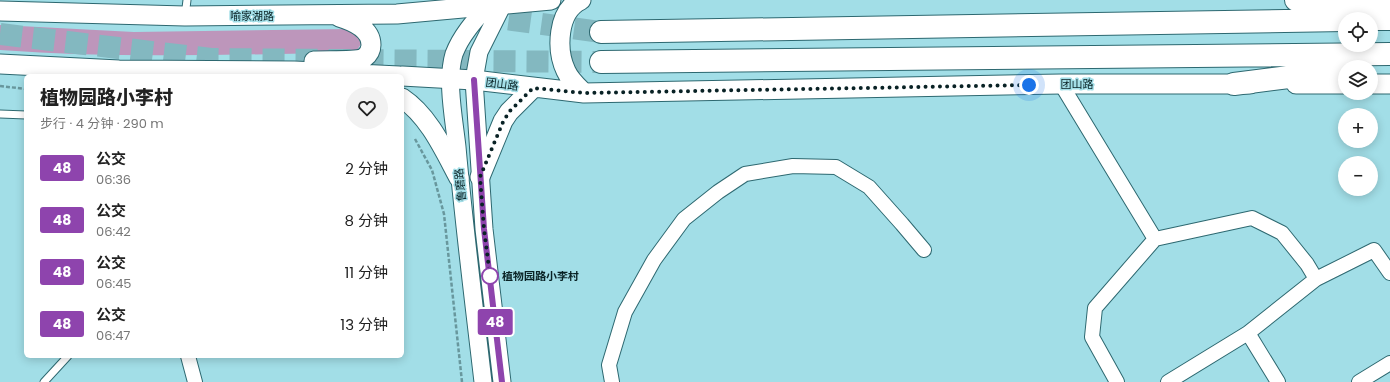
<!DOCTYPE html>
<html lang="zh">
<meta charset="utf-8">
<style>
body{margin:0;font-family:Poppins,"Noto Sans SC",sans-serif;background:#f2f2f2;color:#222;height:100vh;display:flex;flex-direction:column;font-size:15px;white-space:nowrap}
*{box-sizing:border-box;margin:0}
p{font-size:13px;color:#767676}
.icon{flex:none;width:22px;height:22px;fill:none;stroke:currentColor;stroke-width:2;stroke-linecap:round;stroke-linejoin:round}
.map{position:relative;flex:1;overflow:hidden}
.side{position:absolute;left:24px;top:74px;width:380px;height:284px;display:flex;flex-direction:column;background:#fff;border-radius:6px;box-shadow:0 2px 10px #0003}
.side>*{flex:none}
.badge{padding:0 8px;border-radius:3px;font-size:14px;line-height:26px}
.tools{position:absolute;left:1338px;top:12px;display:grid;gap:8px}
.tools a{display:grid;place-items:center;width:40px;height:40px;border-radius:50%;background:#fff;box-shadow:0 2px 10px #0003;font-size:20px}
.you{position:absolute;width:20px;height:20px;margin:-10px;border:3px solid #fff;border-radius:50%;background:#1a73e8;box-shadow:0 0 0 6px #1a73e833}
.map>.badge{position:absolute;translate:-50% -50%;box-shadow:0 0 0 2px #fff}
.round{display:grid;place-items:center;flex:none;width:42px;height:42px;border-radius:21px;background:#f2f2f2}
.overview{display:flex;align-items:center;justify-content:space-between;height:68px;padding:0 16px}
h1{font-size:19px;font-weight:800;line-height:30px}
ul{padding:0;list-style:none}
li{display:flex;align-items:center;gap:12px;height:52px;padding:0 16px}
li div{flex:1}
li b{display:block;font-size:15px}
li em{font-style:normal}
li .badge{min-width:44px;font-weight:700;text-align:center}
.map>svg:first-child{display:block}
</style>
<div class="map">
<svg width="1390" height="382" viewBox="0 0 1390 382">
<rect width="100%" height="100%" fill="#a2dee7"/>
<!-- green -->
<path fill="#bd96bb" d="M0,25l134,7 215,-3 8,6 4,9 -4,6 -3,3c-118,1 -236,6 -354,-3z"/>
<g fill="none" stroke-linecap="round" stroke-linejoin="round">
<!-- trunk-tunnel -->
<path stroke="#83b8c0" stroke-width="22" stroke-dasharray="22 11" stroke-linecap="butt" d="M476,15l125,17
M0,34l211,25 390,3"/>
<defs>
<path id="service" d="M185,16l2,-16
M0,114l26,1
M44,382l24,-26"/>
<path id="minor" d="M1061,84l94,155 97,-21 30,15 25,31 9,15
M188,356l7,26
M612,382l-3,-17 16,-53 29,-52 30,-41 34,-27 27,-18 48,-8 43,1 33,20 33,37 22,26
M1117,382l-25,-45 3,-29 60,-69
M1168,382l80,-49
M1278,382l-30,-49 68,-54 58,-29 16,23
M1359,382l31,-19"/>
<path id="tertiary" d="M483,382c-9,-78 -19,-156 -26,-235 -3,-28 -11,-66 -3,-93 8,-21 24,-37 39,-54
M502,382l-18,-153 -10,-149 5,-28 26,-52"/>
<path id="secondary" d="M581,0c-24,11 -25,50 -15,71 4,9 11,15 18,22
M0,11l185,5 212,-2 154,-14
M314,61c11,-1 42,1 50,-3 4,-3 7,-8 7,-13 0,-17 -19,-24 -32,-28
M0,64l119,6 175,1 105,5
M402,76l72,4 110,13 477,-9h189
M1296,84h49
M1371,84h19
M402,98c27,18 42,52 57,80
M480,177l23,-56 6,-9 24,-24"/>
<path id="trunk" d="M1296,0l26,3h68
M1371,19h19
M601,32l744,-12
M601,62l789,-8
M1234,84l111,-14"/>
</defs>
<!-- service casing -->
<use href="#service" stroke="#2d6870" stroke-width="9"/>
<!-- minor casing -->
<use href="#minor" stroke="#2d6870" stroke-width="16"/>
<!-- tertiary casing -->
<use href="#tertiary" stroke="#2d6870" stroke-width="19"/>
<!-- secondary casing -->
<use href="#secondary" stroke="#2d6870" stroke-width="21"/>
<!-- trunk casing -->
<use href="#trunk" stroke="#2d6870" stroke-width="24"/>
<!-- path -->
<path stroke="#68979d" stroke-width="2.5" stroke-dasharray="4 2" stroke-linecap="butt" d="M0,86l26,3
M415,139l17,31 12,44 18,168"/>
<!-- service -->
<use href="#service" stroke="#fff" stroke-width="7"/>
<!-- minor -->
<use href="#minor" stroke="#fff" stroke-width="14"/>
<!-- tertiary -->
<use href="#tertiary" stroke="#fff" stroke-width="17"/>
<!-- secondary -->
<use href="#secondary" stroke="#fff" stroke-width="19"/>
<!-- trunk -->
<use href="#trunk" stroke="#fff" stroke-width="22"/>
</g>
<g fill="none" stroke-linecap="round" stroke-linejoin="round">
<defs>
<path id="line" d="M474,80l10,149 18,153"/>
</defs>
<!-- line casing -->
<use href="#line" stroke="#fff" stroke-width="9"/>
<!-- line -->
<use href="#line" stroke="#8e44ad" stroke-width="6"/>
<!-- walk -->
<path stroke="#092225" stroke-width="4" stroke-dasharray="0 7.2" d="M490,276l-6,-47 -4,-52 23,-55 6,-10 24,-24 51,5 445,-8"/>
</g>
<!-- markers -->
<circle fill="#fff" stroke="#8e44ad" stroke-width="2" cx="490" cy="276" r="8"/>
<g text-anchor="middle" stroke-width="3" stroke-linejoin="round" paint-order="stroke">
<!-- street labels -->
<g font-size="11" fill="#092225" stroke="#a2dee7">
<text x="252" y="20">喻家湖路</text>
<text transform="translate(502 84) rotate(7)" y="4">团山路</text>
<text x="1077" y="88">团山路</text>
<text transform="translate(460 185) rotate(-96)" y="4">鲁磨路</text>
</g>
<!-- stop labels -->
<g font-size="11" font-weight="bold" fill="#092225" stroke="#a2dee7" text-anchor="start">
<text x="502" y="280">植物园路小李村</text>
</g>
</g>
</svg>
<div class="tools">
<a><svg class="icon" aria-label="locate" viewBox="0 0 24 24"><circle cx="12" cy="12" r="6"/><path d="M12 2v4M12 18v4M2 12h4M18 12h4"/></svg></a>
<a><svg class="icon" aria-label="layers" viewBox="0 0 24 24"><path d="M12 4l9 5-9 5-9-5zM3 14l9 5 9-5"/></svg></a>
<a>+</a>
<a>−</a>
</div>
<div class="you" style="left:1029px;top:85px"></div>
<b class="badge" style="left:495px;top:322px;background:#8e44ad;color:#fff">48</b>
<section class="side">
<div class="overview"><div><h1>植物园路小李村</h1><p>步行 · 4 分钟 · 290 m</p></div><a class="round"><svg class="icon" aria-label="heart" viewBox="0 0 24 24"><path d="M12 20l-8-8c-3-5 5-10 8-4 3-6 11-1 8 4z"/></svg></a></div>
<ul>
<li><span class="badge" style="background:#8e44ad;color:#fff">48</span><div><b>公交</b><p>06:36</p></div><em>2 分钟</em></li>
<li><span class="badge" style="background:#8e44ad;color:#fff">48</span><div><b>公交</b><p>06:42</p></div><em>8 分钟</em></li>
<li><span class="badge" style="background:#8e44ad;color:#fff">48</span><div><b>公交</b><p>06:45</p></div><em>11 分钟</em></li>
<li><span class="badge" style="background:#8e44ad;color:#fff">48</span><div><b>公交</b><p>06:47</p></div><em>13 分钟</em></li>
</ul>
</section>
</div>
